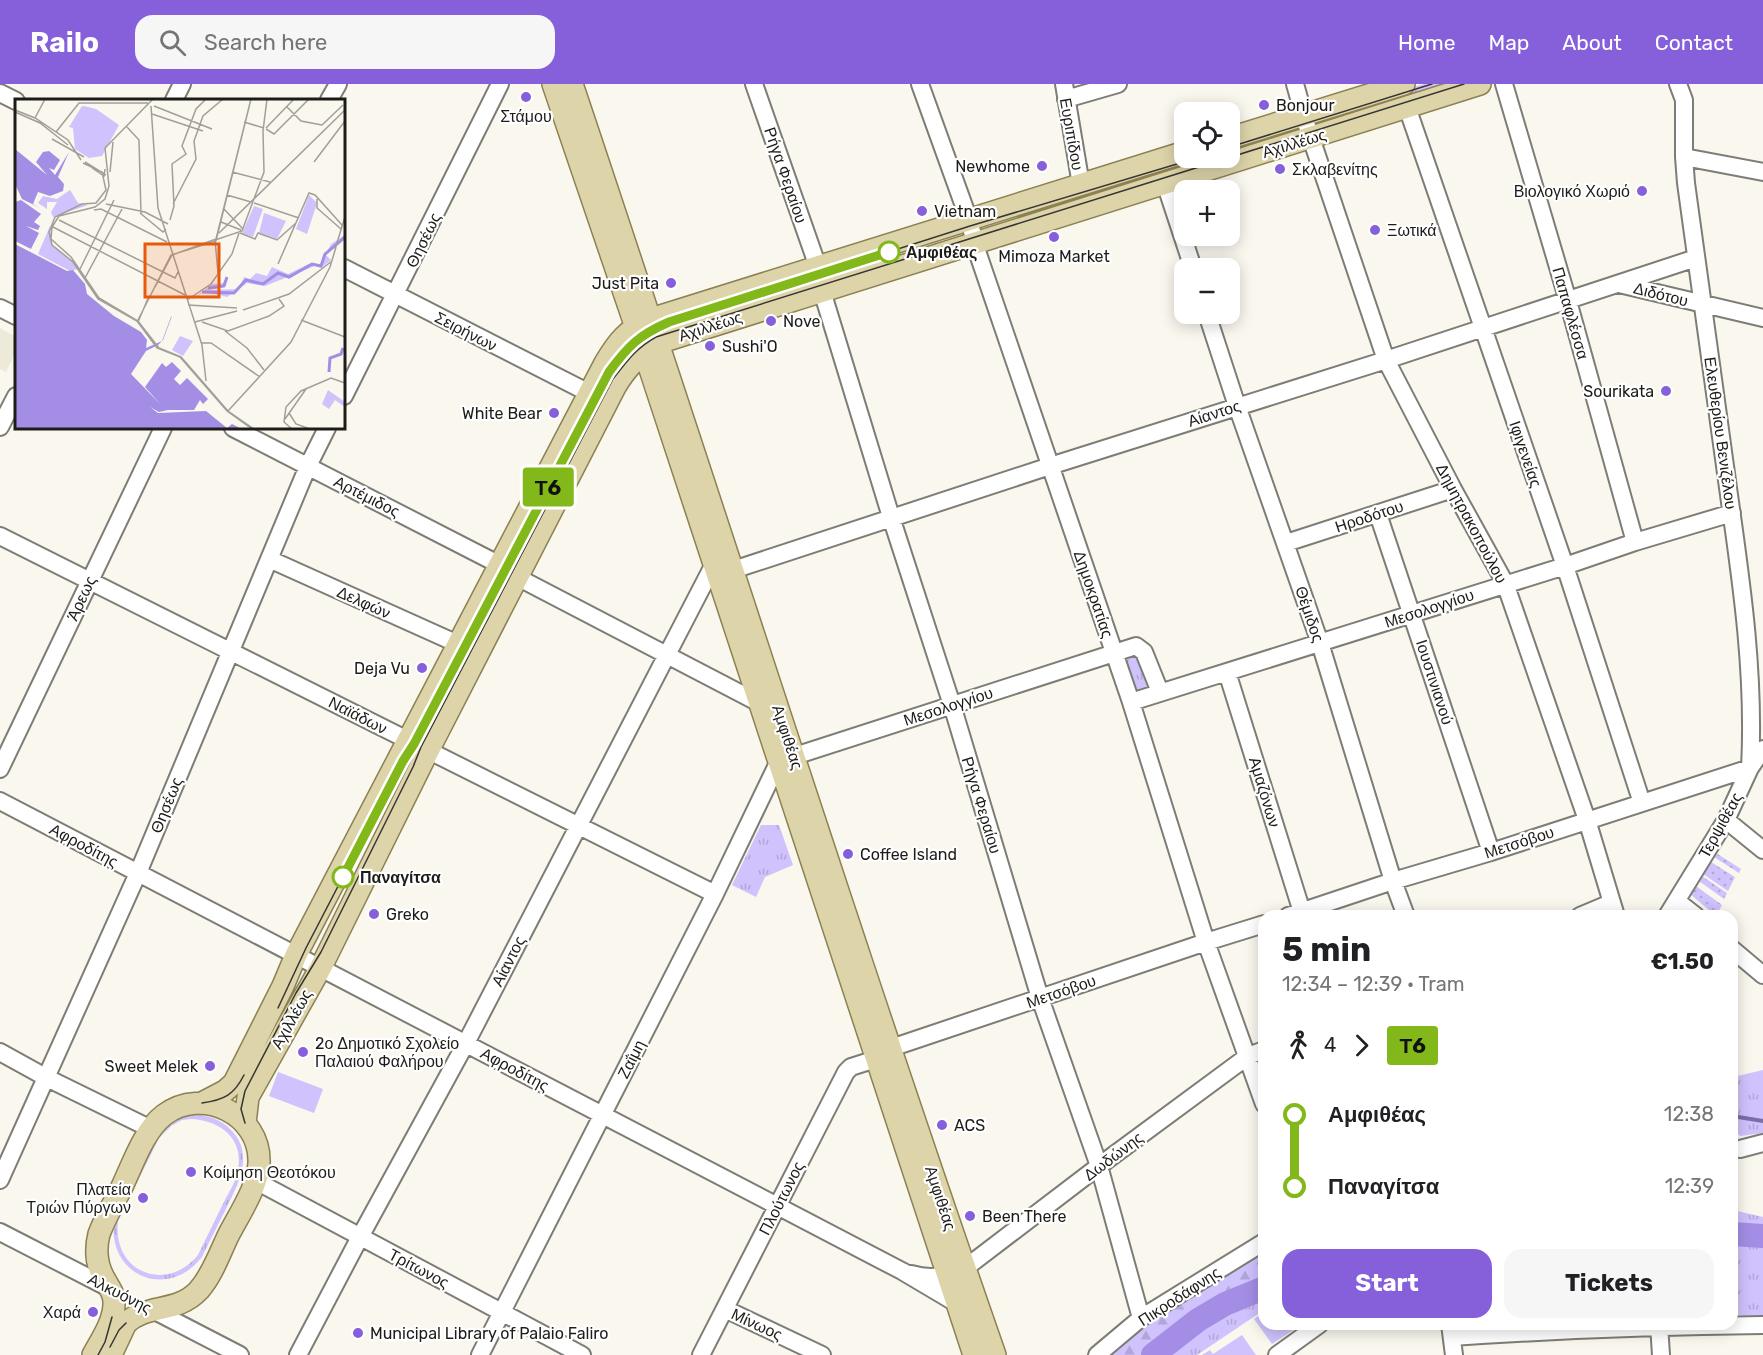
<!DOCTYPE html>
<meta charset="utf-8">
<style>
body{margin:0;font-family:Rubik,sans-serif;background:#f6f6f6;color:#202124;height:100vh;display:flex;flex-direction:column;font-size:22px;white-space:nowrap}
*{box-sizing:border-box;margin:0}
p{font-size:20px;color:#757577}
.icon{flex:none;width:33px;height:33px;fill:none;stroke:currentColor;stroke-width:2;stroke-linecap:round;stroke-linejoin:round}
.map{position:relative;flex:1;overflow:hidden}
.details{position:absolute;left:1258px;top:826px;width:480px;height:420px;display:flex;flex-direction:column;background:#fff;border-radius:18px;box-shadow:0 3px 15px #0003}
.details>*{flex:none}
.badge{padding:0 12px;border-radius:4px;font-size:21px;line-height:39px}
.controls{position:absolute;left:1174px;top:18px;display:grid;gap:12px}
.controls a{display:grid;place-items:center;width:66px;height:66px;border-radius:12px;background:#fff;box-shadow:0 3px 15px #0003;font-size:30px}
.map>.badge{position:absolute;translate:-50% -50%;box-shadow:0 0 0 3px #fff}
.legs{display:flex;align-items:center;gap:9px;height:66px;padding:0 24px;font-size:20px}
.legs p{margin-inline-start:auto}
.headline{display:flex;align-items:center;justify-content:space-between;height:102px;padding:0 24px}
h1{font-size:33px;font-weight:700;line-height:45px}
.action{display:flex;gap:12px;margin-top:auto;padding:12px 24px}
.action a{flex:1;height:69px;border-radius:18px;background:#8660da;color:#fff;font-size:24px;font-weight:700;line-height:69px;text-align:center}
.action a+a{background:#f6f6f6;color:#202124}
ul{padding:0 24px;list-style:none}
li{display:flex;align-items:center;gap:21px;height:72px;font-size:22px}
li i{display:grid;place-items:center;width:9px;height:100%;margin:0 8px;background:currentColor}
li i::after{content:'';width:15px;height:15px;margin:-8px;border:4px solid;border-radius:50%;background:#fff}
li p{margin-inline-start:auto}
li:first-child i{background:linear-gradient(#0000 50%,currentColor 0)}
li:last-child i{background:linear-gradient(currentColor 50%,#0000 0)}
header{display:flex;align-items:center;gap:36px;box-sizing:border-box;height:84px;padding:0 30px;background:#8660da;color:#fff}
header strong{font-size:28px}
nav{display:flex;gap:33px;margin-inline-start:auto;font-size:21px}
.search{width:420px;height:54px;background:#f6f6f6;display:flex;align-items:center;gap:15px;box-sizing:border-box;padding:0 21px;border-radius:18px;color:#757577;font-size:22px}
.map>svg:first-child{display:block}
</style>
<header>
<strong>Railo</strong>
<div class="search"><svg class="icon" aria-label="search" viewBox="0 0 24 24"><circle cx="10" cy="10" r="6"/><path d="M15 15l6 6"/></svg>Search here</div>
<nav><a>Home</a><a>Map</a><a>About</a><a>Contact</a></nav>
</header>
<div class="map">
<svg width="1763" height="1271" viewBox="0 0 1763 1271">
<defs>
<pattern id="grass-tufts" width="24" height="20" patternUnits="userSpaceOnUse" patternTransform="scale(1.5)"><rect width="24" height="20" fill="#cfc2fd"/><path d="M3 7l-1-3M5 7V3M7 7l1-3M15 17l-1-3M17 17v-4M19 17l1-3" fill="none" stroke="#b1a6d8"/></pattern>
<pattern id="forest-firs" width="22" height="20" patternUnits="userSpaceOnUse" patternTransform="scale(1.5)"><rect width="22" height="20" fill="#cfc2fd"/><path d="M5 1l3.5 6h-7zM16 11l3.5 6h-7z" fill="#b1a6d8"/></pattern>
<pattern id="garden-dots" width="8" height="8" patternUnits="userSpaceOnUse" patternTransform="scale(1.5)"><rect width="8" height="8" fill="#cfc2fd"/><path d="M2 2h.1M6 6h.1" fill="none" stroke="#b1a6d8" stroke-width="1.8" stroke-linecap="round"/></pattern>
</defs>
<rect width="100%" height="100%" fill="#f9f7ee"/>
<!-- built -->
<path fill="#edeada" d="M0,244l16,9v14l-10,21 -6,-3z"/>
<!-- grass -->
<path fill="url(#grass-tufts)" fill-rule="evenodd" d="M1424,0h45l-140,44 -4,-13z
M815,195l2,4 -147,46 -3,-9z
M1134,565l14,40 -14,5 -14,-40z
M761,741h18l14,40 -28,12 -9,20 -24,-12z
M1763,986v63l-23,3 -7,-8v-51z
M190,1030c17,1 30,4 42,17 23,25 5,55 -7,80 -8,16 -16,31 -23,46 -34,44 -95,19 -88,-36l47,-93 20,-12zM191,1035c28,1 53,19 47,50 -1,11 -8,21 -13,31 -9,18 -18,36 -27,55 -32,39 -86,17 -80,-34l41,-83 12,-12 11,-6z
M1733,1126l30,7v99l-25,-1v-76l-5,-1z
M1264,1169v57l-67,45h-88z"/>
<!-- forest -->
<path fill="url(#forest-firs)" d="M1264,1165v34l-28,10 -26,17 -24,10 -26,18 -17,17h-36l45,-37z"/>
<!-- garden -->
<path fill="url(#garden-dots)" d="M1716,769l25,16 -2,4 -25,-16z
M1711,778l24,15 -7,14 -25,-17z
M1702,792l25,17 -3,6 -25,-18z
M1696,802l26,19 -6,11 -26,-22z"/>
<!-- pitch -->
<path fill="#cfc2fd" d="M278,988l45,17 -9,24 -45,-17z
M1264,1228v12l37,1 -29,19 -18,-25z
M1242,1251l14,20h-54l8,-5 3,4z"/>
<g fill="none" stroke-linecap="round" stroke-linejoin="round">
<!-- stream -->
<path stroke="#7c6ca8" stroke-width="4" d="M1732,1032l31,5"/>
<!-- river -->
<path stroke="#a48ee5" stroke-width="24" d="M1732,1150l31,2
M1153,1271l45,-35 27,-16 39,-16"/>
<defs>
<path id="minor" d="M754,0l64,183
M920,0l49,136 9,34 153,448 75,240 58,162
M1064,0l17,101
M1295,0l11,39 80,237 67,129 52,94 82,237 29,96
M1504,0l64,217 67,241
M1678,0l6,16v57l2,26c14,104 29,208 43,312 13,91 26,181 21,273
M0,9l16,8
M1066,15l52,-15
M174,16l8,-16
M329,16l9,-16
M1407,23l158,459 77,237
M1684,73l79,15
M1165,99l28,85
M344,184l245,125
M1619,200l144,34
M822,207l69,226 61,188 88,293 59,168 42,152
M0,224l16,8
M1207,230l30,92 83,237 73,238 13,35
M344,312l156,-312
M0,343l16,-31
M233,344l267,137
M1378,430l113,338
M0,452l715,358
M1286,459l167,-54
M269,475l189,85
M733,486l317,-104 336,-106 310,-102
M517,493l242,126
M1227,588l75,240
M1131,618l434,-136 70,-24 97,-29
M0,685l163,-341
M0,717l902,470 54,32
M1726,736l37,30
M1677,817l19,15
M1288,832l105,-35 98,-29 259,-84
M1580,832l31,-13
M1667,832l59,-96 24,-52 13,-19
M1732,865l31,26
M891,964l315,-106 58,-18
M0,968l47,26 104,51
M1740,1065l23,-6
M0,1096l138,-307 170,-407 19,-38
M256,1097l326,174
M0,1148l111,57
M911,1190c22,6 33,2 53,-5l135,-103 149,-110 16,-6
M725,1225l97,46
M153,1226l87,45
M1450,1240l4,31
M1659,1240l2,31
M1452,1253c104,-7 207,-11 311,-12
M298,1271l62,-118 106,-194 248,-479
M480,1271l235,-461 64,-133 357,-115 8,6 16,40
M701,1271l145,-283 5,-5 25,-8
M1097,1271l44,-37 123,-76
M1277,1271l43,-31"/>
<path id="major" d="M553,0l91,267 330,1004
M572,0c142,423 276,849 423,1271
M1230,54l174,-54
M202,1019l23,-12 9,-8 49,-97 13,-31c102,-198 207,-394 309,-592 13,-22 22,-33 46,-44l534,-167
M245,1039l3,-26 73,-130 107,-216 187,-364c11,-19 24,-33 43,-44l822,-259
M93,1271c8,-15 22,-35 21,-53 0,-9 -5,-15 -9,-22 -9,-15 -10,-30 -6,-46 6,-16 14,-30 22,-45 11,-23 23,-59 43,-74 38,-29 97,-1 95,48 -1,23 -19,50 -30,71 -9,18 -16,40 -30,56 -22,24 -51,13 -73,33l-15,32"/>
</defs>
<!-- minor casing -->
<use href="#minor" stroke="#7e7d75" stroke-width="20"/>
<!-- major casing -->
<use href="#major" stroke="#8b8153" stroke-width="24"/>
<!-- minor -->
<use href="#minor" stroke="#fff" stroke-width="16"/>
<!-- major -->
<use href="#major" stroke="#ddd4aa" stroke-width="21"/>
<!-- tram -->
<path stroke="#373633" stroke-width="1.5" d="M1230,63l202,-63
M646,250l23,-12 301,-96 227,-68
M278,924l28,-60 97,-187 16,-27
M202,1019c22,-3 32,-8 42,-28
M245,1039l-4,-14 4,-18 51,-98 25,-41 92,-185 8,-20 192,-368c14,-18 23,-31 43,-42l808,-253
M110,1263l9,-17 7,-7
M98,1271l7,-13 7,-25"/>
</g>
<g fill="none" stroke-linecap="round" stroke-linejoin="round">
<defs>
<path id="line-1" d="M343,793l60,-116 11,-17 195,-372c19,-26 30,-37 60,-50l220,-70"/>
</defs>
<!-- line-1 casing -->
<use href="#line-1" stroke="#fff" stroke-width="14"/>
<!-- line-1 -->
<use href="#line-1" stroke="#83b81a" stroke-width="9"/>
</g>
<!-- markers -->
<g fill="#8660da" stroke="#fff" stroke-width="2">
<circle cx="526" cy="13" r="6"/>
<circle cx="1264" cy="21" r="6"/>
<circle cx="1042" cy="82" r="6"/>
<circle cx="1280" cy="85" r="6"/>
<circle cx="1642" cy="107" r="6"/>
<circle cx="922" cy="127" r="6"/>
<circle cx="1375" cy="146" r="6"/>
<circle cx="1054" cy="153" r="6"/>
<circle cx="671" cy="199" r="6"/>
<circle cx="771" cy="237" r="6"/>
<circle cx="710" cy="262" r="6"/>
<circle cx="1666" cy="307" r="6"/>
<circle cx="554" cy="329" r="6"/>
<circle cx="422" cy="584" r="6"/>
<circle cx="848" cy="770" r="6"/>
<circle cx="374" cy="830" r="6"/>
<circle cx="303" cy="968" r="6"/>
<circle cx="210" cy="982" r="6"/>
<circle cx="942" cy="1041" r="6"/>
<circle cx="191" cy="1088" r="6"/>
<circle cx="143" cy="1114" r="6"/>
<circle cx="970" cy="1132" r="6"/>
<circle cx="93" cy="1228" r="6"/>
<circle cx="358" cy="1249" r="6"/>
</g>
<g fill="#fff" stroke="#83b81a" stroke-width="3">
<circle cx="889" cy="168" r="10"/>
<circle cx="343" cy="793" r="10"/>
</g>
<g text-anchor="middle" stroke-width="4.5" stroke-linejoin="round" paint-order="stroke">
<!-- poi labels -->
<g font-size="16" fill="#1d1c19" stroke="#fff" text-anchor="start">
<text x="1276" y="27">Bonjour</text>
<text x="526" y="38" text-anchor="middle">Στάμου</text>
<text x="1030" y="88" text-anchor="end">Newhome</text>
<text x="1292" y="91">Σκλαβενίτης</text>
<text x="1630" y="113" text-anchor="end">Βιολογικό Χωριό</text>
<text x="934" y="133">Vietnam</text>
<text x="1387" y="152">Ξωτικά</text>
<text x="1054" y="178" text-anchor="middle">Mimoza Market</text>
<text x="659" y="205" text-anchor="end">Just Pita</text>
<text x="783" y="243">Nove</text>
<text x="722" y="268">Sushi'O</text>
<text x="1654" y="313" text-anchor="end">Sourikata</text>
<text x="542" y="335" text-anchor="end">White Bear</text>
<text x="410" y="590" text-anchor="end">Deja Vu</text>
<text x="860" y="776">Coffee Island</text>
<text x="386" y="836">Greko</text>
<text x="315" y="965">2ο Δημοτικό Σχολείο<tspan x="315" dy="18">Παλαιού Φαλήρου</tspan></text>
<text x="198" y="988" text-anchor="end">Sweet Melek</text>
<text x="954" y="1047">ACS</text>
<text x="203" y="1094">Κοίμηση Θεοτόκου</text>
<text x="131" y="1111" text-anchor="end">Πλατεία<tspan x="131" dy="18">Τριών Πύργων</tspan></text>
<text x="982" y="1138">Been There</text>
<text x="81" y="1234" text-anchor="end">Χαρά</text>
<text x="370" y="1255">Municipal Library of Palaio Faliro</text>
</g>
<!-- street labels -->
<g font-size="16" fill="#1d1c19" stroke="#fff">
<text transform="translate(1072 50) rotate(80)" y="6">Ευριπίδου</text>
<text transform="translate(1294 59) rotate(-17)" y="6">Αχιλλέως</text>
<text transform="translate(786 91) rotate(71)" y="6">Ρήγα Φεραίου</text>
<text transform="translate(423 156) rotate(-64)" y="6">Θησέως</text>
<text transform="translate(1661 210) rotate(14)" y="6">Διδότου</text>
<text transform="translate(1571 229) rotate(74)" y="6">Παπαφλέσσα</text>
<text transform="translate(710 242) rotate(-18)" y="6">Αχιλλέως</text>
<text transform="translate(466 247) rotate(27)" y="6">Σειρήνων</text>
<text transform="translate(1214 329) rotate(-18)" y="6">Αίαντος</text>
<text transform="translate(1721 349) rotate(82)" y="6">Ελευθερίου Βενιζέλου</text>
<text transform="translate(1526 370) rotate(71)" y="6">Ιφιγενείας</text>
<text transform="translate(367 412) rotate(27)" y="6">Αρτέμιδος</text>
<text transform="translate(1369 432) rotate(-18)" y="6">Ηροδότου</text>
<text transform="translate(1472 439) rotate(62)" y="6">Δημητρακοπούλου</text>
<text transform="translate(1094 510) rotate(71)" y="6">Δημοκρατίας</text>
<text transform="translate(81 514) rotate(-65)" y="6">Άρεως</text>
<text transform="translate(364 518) rotate(24)" y="6">Δελφών</text>
<text transform="translate(1429 524) rotate(-18)" y="6">Μεσολογγίου</text>
<text transform="translate(1310 530) rotate(71)" y="6">Θέμιδος</text>
<text transform="translate(1435 598) rotate(72)" y="6">Ιουστινιανού</text>
<text transform="translate(948 622) rotate(-18)" y="6">Μεσολογγίου</text>
<text transform="translate(358 631) rotate(27)" y="6">Ναϊάδων</text>
<text transform="translate(788 653) rotate(72)" y="6">Αμφιθέας</text>
<text transform="translate(1265 708) rotate(73)" y="6">Αμαζόνων</text>
<text transform="translate(166 721) rotate(-68)" y="6">Θησέως</text>
<text transform="translate(982 721) rotate(73)" y="6">Ρήγα Φεραίου</text>
<text transform="translate(1720 741) rotate(-61)" y="6">Τερψιθέας</text>
<text transform="translate(1519 758) rotate(-18)" y="6">Μετσόβου</text>
<text transform="translate(84 761) rotate(28)" y="6">Αφροδίτης</text>
<text transform="translate(508 877) rotate(-63)" y="6">Αίαντος</text>
<text transform="translate(1061 907) rotate(-19)" y="6">Μετσόβου</text>
<text transform="translate(291 935) rotate(-61)" y="6">Αχιλλέως</text>
<text transform="translate(631 975) rotate(-63)" y="6">Ζαΐμη</text>
<text transform="translate(515 985) rotate(28)" y="6">Αφροδίτης</text>
<text transform="translate(1113 1072) rotate(-37)" y="6">Δωδώνης</text>
<text transform="translate(781 1114) rotate(-63)" y="6">Πλούτωνος</text>
<text transform="translate(941 1114) rotate(72)" y="6">Αμφιθέας</text>
<text transform="translate(419 1184) rotate(28)" y="6">Τρίτωνος</text>
<text transform="translate(120 1209) rotate(27)" y="6">Αλκυόνης</text>
<text transform="translate(1179 1212) rotate(-33)" y="6">Πικροδάφνης</text>
<text transform="translate(757 1240) rotate(25)" y="6">Μίνωος</text>
</g>
<!-- stop labels -->
<g font-size="16" font-weight="bold" fill="#1d1c19" stroke="#fff" text-anchor="start">
<text x="906" y="174">Αμφιθέας</text>
<text x="360" y="799">Παναγίτσα</text>
</g>
</g>
<!-- overview -->
<g transform="translate(15 15)">
<rect width="330" height="330" fill="#f9f7ee"/>
<path d="M69,7l12,3 23,16 -17,31 -13,2 -14,-9 -2,-21 10,-13zM55,91l8,13 10,2 -35,12 -2,-5 6,-10h-10v7l-9,-6 5,-7 14,3zM294,96l8,8 -10,31 -11,-5zM35,127l2,19 18,14 8,10 -8,2 -32,-17zM330,136l-19,20 5,5 -10,8 -6,-2 -50,20 -18,-3 -20,14 -22,-6 -16,11 23,-18 11,-1 3,-5 -1,9 -16,3 30,-1 5,-12 6,2 6,-6 11,3 5,-9 16,7 21,-10 11,1 11,-21zM313,291l17,12v5l-10,-7 -6,9 -7,-5z" fill="#cfc2fd"/>
<path d="M239,107l9,3 -10,28 -11,-4zM249,114l22,8 -9,18 -18,-6zM165,237l13,5 -10,15 -11,-6z" fill="#cfc2fd"/>
<path d="M67,7l11,3 -20,19 -4,-1z" fill="#cfc2fd"/>
<path d="M0,50l32,26 -11,-13 7,-10 6,-1 11,9 -6,10 -5,-2 6,7 14,-23 -11,25 6,7 -1,7 -13,5 -12,-4 -5,12 7,4 -18,-9 -7,-15zM6,101l20,14 -7,8 6,4 -2,4 -12,-4 13,7 -8,16 -16,-8v-39zM0,145l52,27 6,-1 12,14 2,10 27,22 27,16 6,8 -1,8 16,-7 9,-24 15,-15 -14,14 -9,24 -5,5 -12,6 -15,23 30,31 -16,-18 17,-24 4,4 6,-5 9,9 -7,8 6,6 7,-7 21,21 -5,5 -3,-4 -6,10h-26l-9,2 -9,-5 8,6 48,-2 21,17 5,-4 10,5h-227z" fill="#a48ee5"/>
<path fill="none" stroke="#a48ee5" stroke-width="3" d="M193,189l16,-2 3,-9M187,193l32,1 12,-13 17,4 15,-11 11,4 23,-13 9,2 4,-12 20,-17M314,273l1,-14 11,-4 2,-6"/>
<path fill="none" stroke="#a19f99" stroke-width="1.5" d="M138,0l-48,49 4,38 -4,13 -10,8 -36,9 -7,11 -1,12 20,18 28,41 39,23 21,27 22,9 47,54 26,18M136,7l7,102 44,137 4,36M139,7l58,23M272,8l14,14 21,4M0,11l20,8 33,22 13,20M0,13l25,11 28,22M137,15l51,17M20,19l10,-19M229,23l20,6M307,26l21,-20M112,28l12,13 2,74M251,29l28,-29M251,30l8,5 35,-35M41,33l23,-29h69M37,40l32,18M70,63l21,13M299,63l31,-41M68,64l19,9 4,18 -10,13 -14,1 -27,13 -6,15 3,13 21,17 25,37 39,22 20,27 23,9 47,54 25,18M77,69l12,8 1,-7M95,73l3,-30M217,73l38,10M212,96l24,7M302,100v9l24,21M239,104l45,15M91,105l39,8 23,12M158,105l23,-45 -2,-18 9,-25 20,-17M208,109l20,21M79,111l7,-1 66,33M125,114l23,19 3,-3M44,121l116,58 3,-6M155,121l4,-14 -2,-42 14,-10 -4,-8 14,-37 10,-10M206,123l20,8M38,128l132,68M204,134l126,-123M225,134l15,6 3,-6 19,7 19,-17M320,150l10,-32M263,165l31,-71 6,2 27,30M65,170l34,-69M203,174l-3,-33 27,-9 22,-59 -1,-41 4,-32M70,179l37,-69M140,188l17,-32 44,-16 35,-140M172,201l24,-16 21,-30 7,-21M173,206l49,3M228,211l46,-16 43,-33M123,221l33,-65 45,-14 35,-142M286,221l44,17M123,223l11,-26M180,223l42,-11M187,223l26,9 41,-15 15,-10 -5,-7M210,232l22,17 17,22M186,244h10l49,34M213,312l63,-69 39,-75 6,-20M274,314l7,11 14,5M270,320l21,-30M277,330l-8,-7 2,-15 15,-16 30,-13 14,5"/>
<path fill="#e8590c" fill-opacity="0.15" stroke="#e8590c" stroke-width="3" d="M130,145h74v53h-74z"/>
<rect width="330" height="330" fill="none" stroke="#1d1c19" stroke-width="3"/>
</g>
</svg>
<div class="controls">
<a><svg class="icon" aria-label="locate" viewBox="0 0 24 24"><circle cx="12" cy="12" r="6"/><path d="M12 2v4M12 18v4M2 12h4M18 12h4"/></svg></a>
<a>+</a>
<a>−</a>
</div>
<b class="badge" style="left:548px;top:403px;background:#83b81a;color:#111">Τ6</b>
<section class="details">
<div class="headline"><div><h1>5 min</h1><p>12:34 – 12:39 · Tram</p></div><b>€1.50</b></div>
<div class="legs"><svg class="icon" aria-label="walk" viewBox="0 0 24 24"><circle cx="13" cy="4" r="2"/><path d="M13 8l-2 6 4 7M11 14l-3 7M7 12l3-4h3l4 4"/></svg>4<svg class="icon" aria-label="forward" viewBox="0 0 24 24"><path d="M9 5l7 7-7 7"/></svg><b class="badge" style="background:#83b81a;color:#111">Τ6</b></div>
<ul>
<li><i style="color:#83b81a"></i><b>Αμφιθέας</b><p>12:38</p></li>
<li><i style="color:#83b81a"></i><b>Παναγίτσα</b><p>12:39</p></li>
</ul>
<div class="action"><a>Start</a><a>Tickets</a></div>
</section>
</div>
